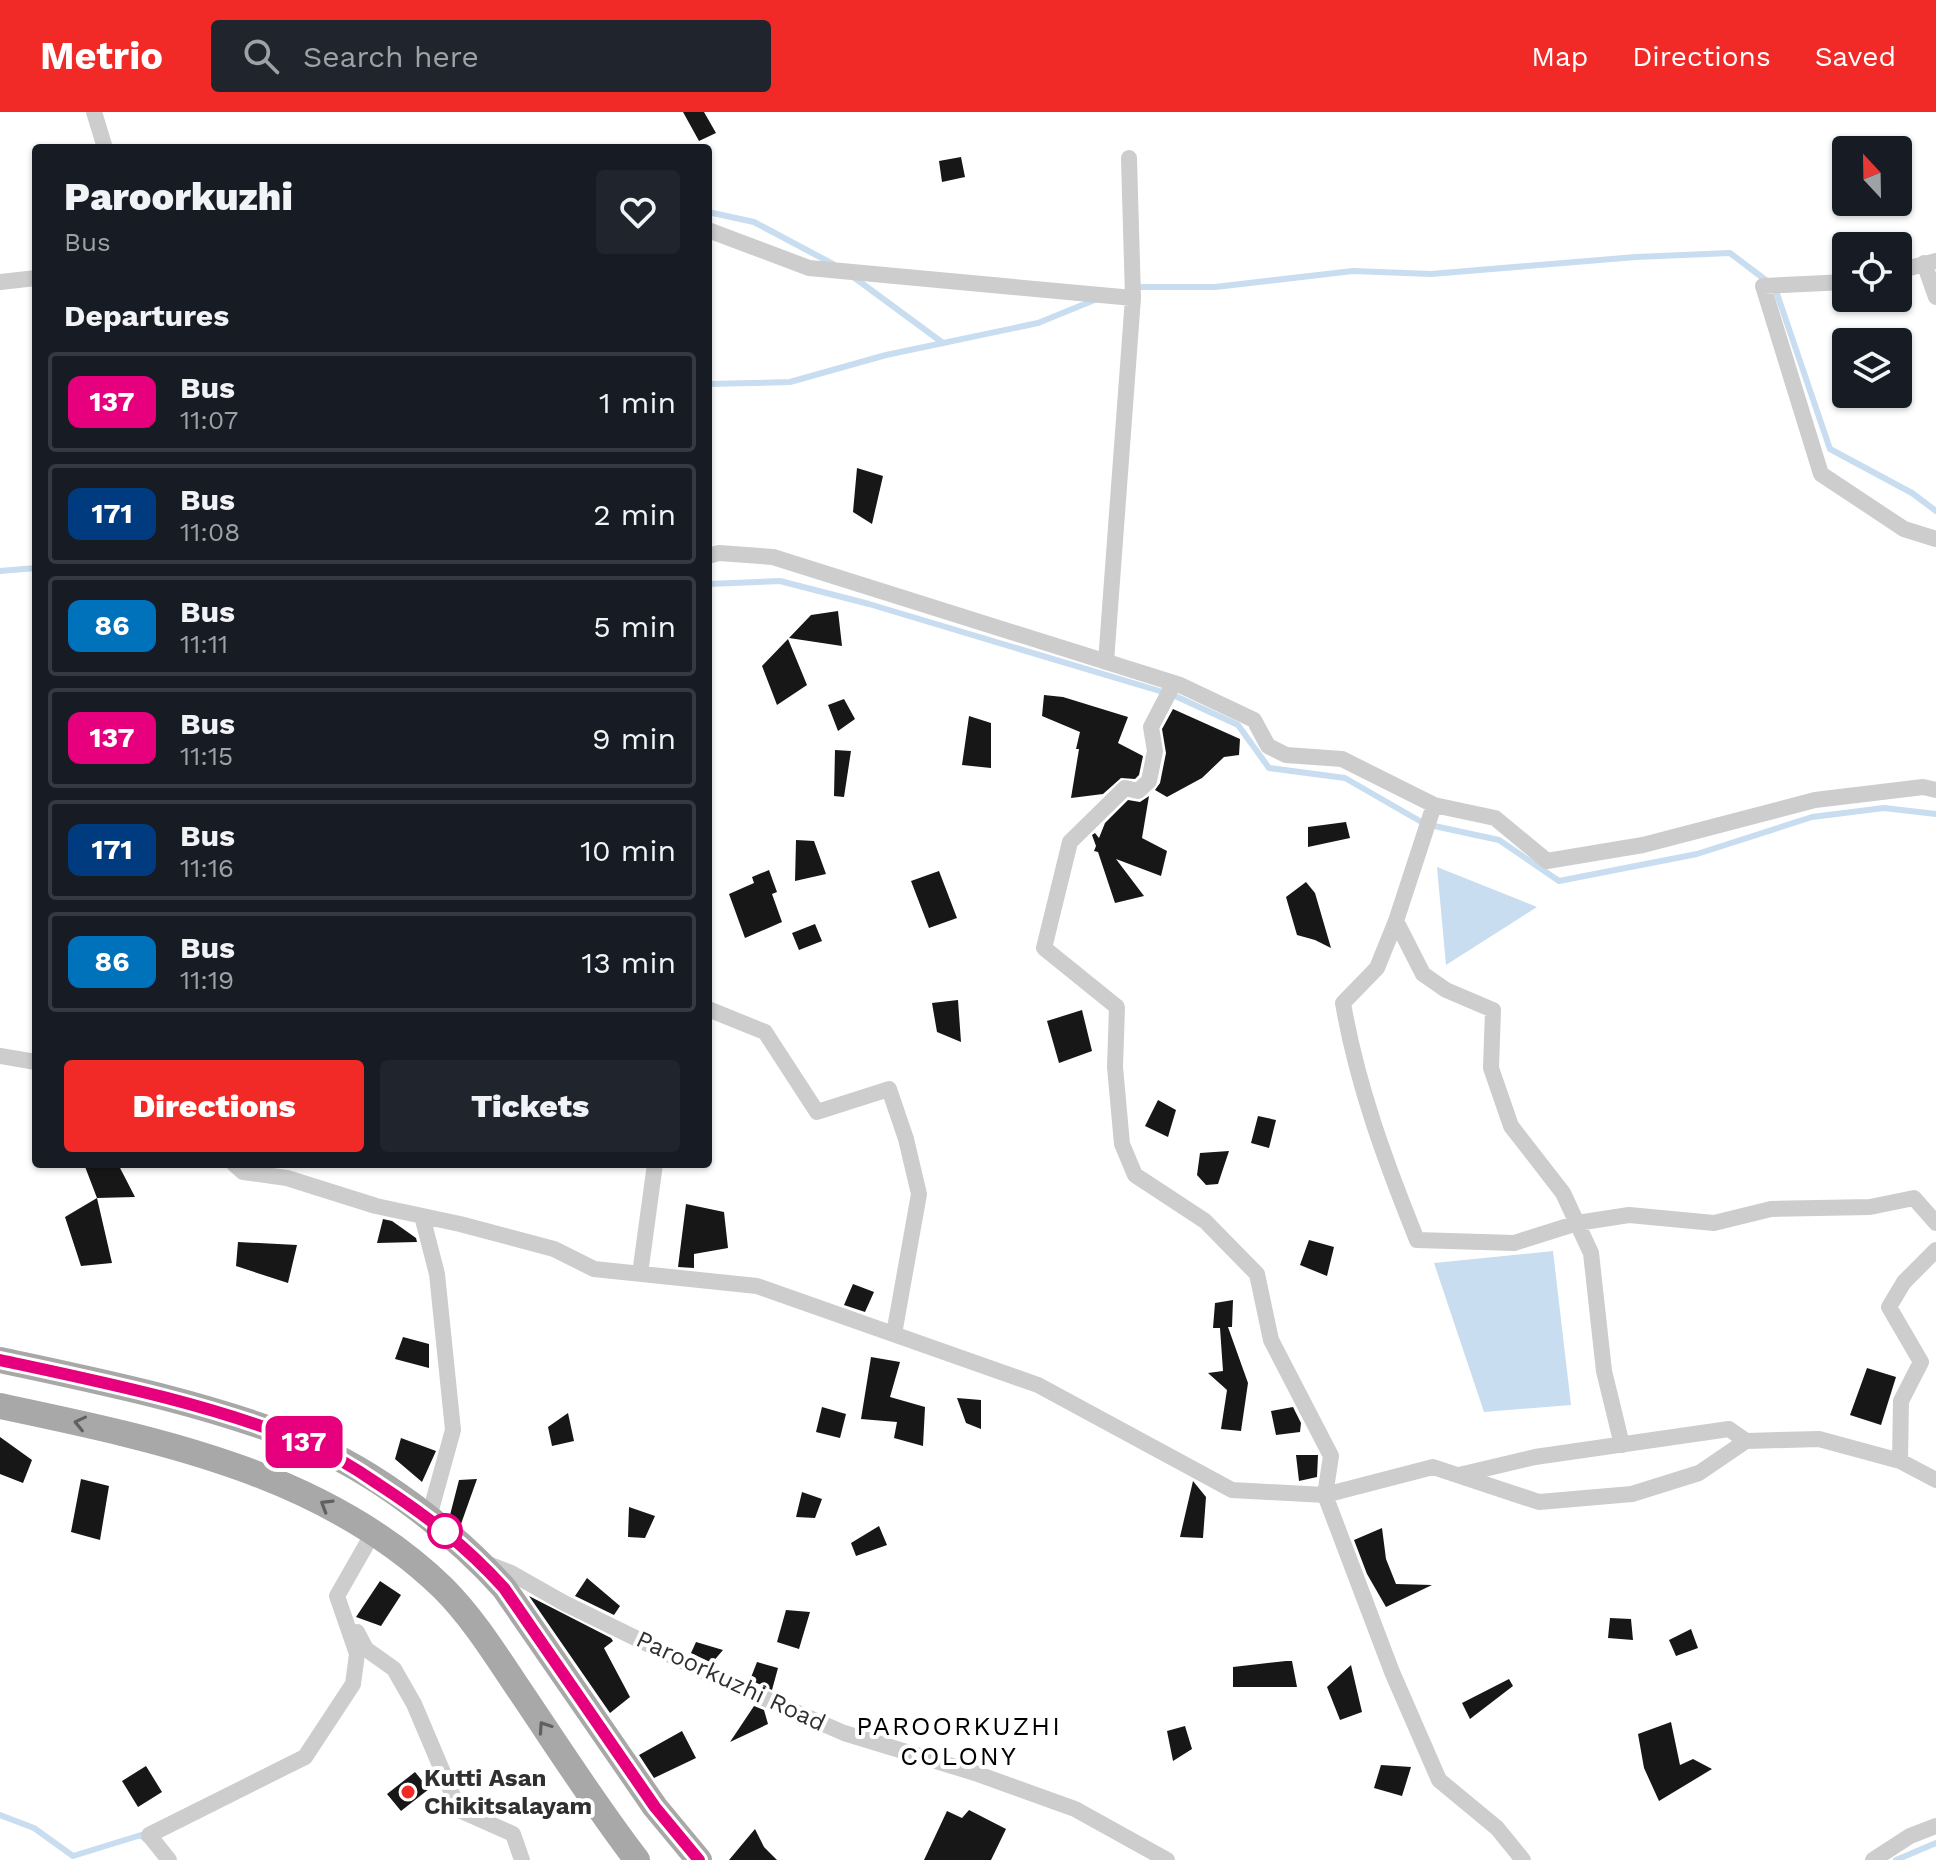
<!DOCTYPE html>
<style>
body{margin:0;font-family:"Work Sans",sans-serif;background:#20242c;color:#f1f3f6;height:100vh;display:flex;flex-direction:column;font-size:30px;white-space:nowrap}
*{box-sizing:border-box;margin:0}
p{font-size:26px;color:#9ea1a6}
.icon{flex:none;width:44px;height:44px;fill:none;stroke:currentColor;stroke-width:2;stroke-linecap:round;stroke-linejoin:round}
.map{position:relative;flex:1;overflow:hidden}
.side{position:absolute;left:32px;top:32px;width:680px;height:1024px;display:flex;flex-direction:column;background:#171b24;border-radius:8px;box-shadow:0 2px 6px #0004}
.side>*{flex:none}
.badge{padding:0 16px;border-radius:12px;font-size:28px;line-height:52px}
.needle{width:52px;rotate:338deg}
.buttons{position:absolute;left:1832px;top:24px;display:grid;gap:16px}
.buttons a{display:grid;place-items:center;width:80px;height:80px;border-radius:8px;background:#171b24;box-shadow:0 2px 6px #0004;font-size:40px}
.map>.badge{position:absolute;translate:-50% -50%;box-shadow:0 0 0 4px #fff}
h2{padding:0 32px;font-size:30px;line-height:72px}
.round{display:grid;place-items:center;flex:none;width:84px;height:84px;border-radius:8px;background:#20242c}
.summary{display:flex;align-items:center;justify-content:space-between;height:136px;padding:0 32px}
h1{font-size:38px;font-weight:800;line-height:60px}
.primary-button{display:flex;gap:16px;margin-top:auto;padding:16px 32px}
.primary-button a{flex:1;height:92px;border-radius:8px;background:#f12a28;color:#fff;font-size:32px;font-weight:800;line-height:92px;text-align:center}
.primary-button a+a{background:#20242c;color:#f1f3f6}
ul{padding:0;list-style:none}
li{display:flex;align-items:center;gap:24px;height:100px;margin:0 16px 12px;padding:0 16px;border:4px solid #363941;border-radius:8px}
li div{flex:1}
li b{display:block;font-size:30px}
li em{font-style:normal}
li .badge{min-width:88px;font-weight:700;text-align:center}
header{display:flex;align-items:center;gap:48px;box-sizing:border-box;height:112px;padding:0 40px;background:#f12a28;color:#fff}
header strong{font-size:38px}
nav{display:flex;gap:44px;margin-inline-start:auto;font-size:28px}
.search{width:560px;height:72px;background:#20242c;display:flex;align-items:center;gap:20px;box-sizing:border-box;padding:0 28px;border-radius:8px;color:#9ea1a6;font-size:30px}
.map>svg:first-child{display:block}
</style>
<header>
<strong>Metrio</strong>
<div class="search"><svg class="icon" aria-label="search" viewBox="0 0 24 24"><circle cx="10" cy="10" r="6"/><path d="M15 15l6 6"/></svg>Search here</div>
<nav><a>Map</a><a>Directions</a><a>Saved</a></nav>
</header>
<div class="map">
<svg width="1936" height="1748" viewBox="0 0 1936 1748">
<rect width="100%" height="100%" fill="#fff"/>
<!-- water -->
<path fill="#c8ddef" d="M1437,755l100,40 -91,58z
M1553,1139l18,154 -87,7 -50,-149z"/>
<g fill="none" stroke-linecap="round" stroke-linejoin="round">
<!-- stream -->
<path stroke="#c8ddef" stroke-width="6" d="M708,100l46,10 79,42
M852,164l91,67
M1134,175h81l138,-16 78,3 205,-17 94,-4 37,28
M1775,176l55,161 82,44 24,18
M708,272l82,-2 96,-27 152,-32 59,-24
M0,459l36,-3
M708,472l72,-3 89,23 304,91 65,30 31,43 76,10 80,46 74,16 60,41 138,-27 115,-37 72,-9 52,6
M0,1703l34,13 39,28 68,-21 5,5
M1896,1748l40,-17"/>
</g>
<!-- building -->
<path fill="#171717" d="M683,0h21l12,21 -17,8z
M961,45l4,20 -23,5 -3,-21z
M857,356l26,8 -11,48 -19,-12z
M838,499l4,35 -53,-8 22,-23z
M788,527l19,46 -30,20 -15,-39z
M1044,583l19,2 65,20 -10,26 25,13 -4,19 -4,4 -14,-1 -18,16 -32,4 8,-49h-3l4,-17 -38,-16z
M844,587l11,20 -17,12 -10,-26z
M1173,597l67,30 -1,16 -15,2 -22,21 -35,19 -12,-7 5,-7 6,-30 -4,-24z
M969,604l22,7v45l-29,-3z
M835,638l16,1 -7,46 -10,-1z
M1149,684l-7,42 25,13 -6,25 -45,-17 28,37 -29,7 -17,-51 -4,-1 2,-5 -4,-11 3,-2 4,5 6,-15 23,-23 12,2z
M1346,710l4,16 -42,9v-20z
M796,728l18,1 12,33 -31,7z
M769,758l8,22 -5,2 10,28 -37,16 -16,-44 25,-11 -2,-6z
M939,759l18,47 -28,10 -18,-47z
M1306,770l9,11 16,55 -16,-8 -18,-5 -11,-38z
M815,812l7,17 -23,9 -7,-17z
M958,888l3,42 -24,-10 -5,-29z
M1082,898l10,41 -33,12 -12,-42z
M1158,988l18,10 -8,27 -23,-11z
M1258,1004l18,4 -7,28 -18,-5z
M1229,1039l-11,33 -12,1 -9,-10 3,-22z
M84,1052h34l17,33 -38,1z
M97,1086l15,65 -31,3 -16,-49z
M686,1092l38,8 4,36 -34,6v14l-16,-1z
M383,1107l9,2 24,17 1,4 -40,1z
M1309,1128l25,7 -7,29 -27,-11z
M238,1130l59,3 -9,38 -52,-17z
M853,1172l21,8 -9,20 -21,-7z
M1233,1188l-1,27h-4l20,56 -7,48 -20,-2 6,-39 -19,-17 15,-2 -3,-43h-7l2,-25z
M403,1225l26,7v24l-34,-9z
M871,1245l29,5 -10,35 35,10 -2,39 -29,-8 3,-16 -36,-3z
M1867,1256l29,9 -15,48 -31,-10z
M957,1286l24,2v29l-15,-6z
M822,1295l24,7 -6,24 -24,-6z
M1293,1295l8,16 -1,9 -24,3 -5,-24z
M568,1301l6,28 -22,5 -4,-19z
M0,1325l32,23 -9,23 -23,-9z
M401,1326l35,13 -14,31 -27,-23z
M1296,1343h22l-1,22 -18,4z
M81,1367l28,7 -9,54 -29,-8z
M477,1367l-16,45 -11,-9 9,-35z
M1193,1369l13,16 -3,41 -23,-1z
M802,1380l20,7 -7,19 -19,-1z
M629,1395l26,9 -10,22 -17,-1z
M879,1414l8,19 -31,11 -5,-13z
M1382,1416l4,31 10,25 36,1 -46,22 -19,-33 -13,-34z
M587,1466l33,28 -6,9 -39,-19z
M380,1469l21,14 -20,31 -25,-9z
M529,1484l82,42 2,3 -9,7 26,49 -20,16z
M786,1498l24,2 -11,37 -22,-7z
M1610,1506l21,1 2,21 -25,-2z
M1691,1517l7,19 -22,8 -7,-16z
M696,1530l27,8 -11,13 -21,-10z
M1286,1549h6l5,26h-64v-20z
M757,1550l21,6 -6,22 -22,-10z
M1351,1553l11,47 -22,8 -13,-33z
M1509,1567l4,7 -43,33 -8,-16z
M754,1594l10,4 4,14 -38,18z
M1671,1610l9,43 13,-6 19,10 -53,32 -15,-33 -6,-34z
M1185,1614l7,23 -19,12 -6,-30z
M682,1619l14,27 -42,20 -15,-23z
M1381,1653l30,2 -9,29 -28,-8z
M146,1654l16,26 -24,15 -16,-26z
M415,1660l14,17 -28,22 -14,-17z
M969,1698l37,19 -15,31h-67l23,-49 15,7z
M755,1717l9,18 13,13h-48z"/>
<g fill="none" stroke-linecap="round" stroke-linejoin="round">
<!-- minor -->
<path stroke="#cdcdcd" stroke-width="16" d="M94,0l11,36
M708,118l101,38 324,30
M1924,151l12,34
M1898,159l38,-10
M0,170l36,-4
M1846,170l-83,4 58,188 83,55 32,10
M708,444l11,-3 54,4 407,128 74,35 14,26 18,9 56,4 92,46 61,13 52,43 96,-16 172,-45 108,-13 13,3
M1106,550l27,-364 -4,-140
M1174,571l-23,44 4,24 -6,30 -11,10 -13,-3 -55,54 -26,106 73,59 -2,60 7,77 13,31 70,46 52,53 14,66 60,116 -6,39 67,177 47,108 58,48 26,32
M1434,693l-38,116 -19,47 -34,35c14,82 43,160 74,237l97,3 63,-20 52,-8 85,8 57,-14 99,-2 44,-9 22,25
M1396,809l27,53 23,16 47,20 -2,58 20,58 52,67 28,60 13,118 18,74
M708,897l57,23 52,80 72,-23 17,50 13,55 -25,140
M0,944l36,6
M234,1052l9,8 44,6 89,28 84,18 94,25 40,20 163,17 281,99 194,105 93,5 108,-28 106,35 93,-8 67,-21 47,-32 73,-2 81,22 36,19
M422,1104l15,58 16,156 -24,87
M640,1162l15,-110
M1900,1349l1,-60 20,-39 -32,-55 15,-25 32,-32
M1459,1363l76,-18 194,-28 17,12
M488,1452l23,9 53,30 149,73 131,57 131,40 100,36 92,51
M357,1520l9,17 28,20 20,35 45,106 54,24 9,26
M169,1748l-20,-25 156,-78 48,-73 4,-30 -20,-58 36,-63
M1873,1748l37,-24 26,-10"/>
<!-- primary -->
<path stroke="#a8a8a8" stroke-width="26" d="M0,1248c102,22 207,43 304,82 71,29 149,89 200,146l151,219 44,53
M0,1294c156,33 325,67 443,182 29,29 51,64 73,97 40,59 78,119 121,175"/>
</g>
<!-- one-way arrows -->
<defs><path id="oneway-chevron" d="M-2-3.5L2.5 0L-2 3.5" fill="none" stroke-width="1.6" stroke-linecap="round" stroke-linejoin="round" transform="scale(2)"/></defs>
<g stroke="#606060">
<use href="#oneway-chevron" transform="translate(80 1311) rotate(-167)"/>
<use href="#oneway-chevron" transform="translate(326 1393) rotate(-149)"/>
<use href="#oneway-chevron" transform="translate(544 1615) rotate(-124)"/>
</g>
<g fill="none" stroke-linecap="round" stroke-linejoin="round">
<defs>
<path id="line" d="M0,1248c102,22 207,43 304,82 26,11 51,26 74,42 49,32 87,61 126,104l151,219 44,53"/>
</defs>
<!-- line casing -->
<use href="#line" stroke="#fff" stroke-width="18"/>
<!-- line -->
<use href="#line" stroke="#e6007e" stroke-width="12"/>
</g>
<!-- markers -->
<circle fill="#fff" stroke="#e6007e" stroke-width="4" cx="445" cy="1419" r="16"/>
<circle fill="#f12a28" stroke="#fff" stroke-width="3" cx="408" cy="1680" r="8"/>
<g text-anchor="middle" stroke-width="8" stroke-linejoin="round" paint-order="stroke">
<!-- street labels -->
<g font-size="24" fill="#303030" stroke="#fff">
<text transform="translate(731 1569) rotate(25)" y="8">Paroorkuzhi Road</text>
</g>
<!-- poi labels -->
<g font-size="24" font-weight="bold" fill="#303030" stroke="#fff" text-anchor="start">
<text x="424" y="1674">Kutti Asan<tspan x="424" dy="28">Chikitsalayam</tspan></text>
</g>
<!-- neighbourhood labels -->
<g font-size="26" letter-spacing="2" fill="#000" stroke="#fff">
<text x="959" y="1623">PAROORKUZHI<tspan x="959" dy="30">COLONY</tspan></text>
</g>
</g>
</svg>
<div class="buttons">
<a><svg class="needle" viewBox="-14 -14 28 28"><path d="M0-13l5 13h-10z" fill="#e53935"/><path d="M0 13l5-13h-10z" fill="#9ea1a6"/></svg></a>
<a><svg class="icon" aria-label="locate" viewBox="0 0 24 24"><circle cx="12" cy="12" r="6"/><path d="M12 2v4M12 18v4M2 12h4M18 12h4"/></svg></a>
<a><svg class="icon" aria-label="layers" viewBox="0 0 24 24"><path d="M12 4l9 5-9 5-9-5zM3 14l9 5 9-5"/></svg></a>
</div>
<b class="badge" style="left:304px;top:1330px;background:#e6007e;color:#fff">137</b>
<section class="side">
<div class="summary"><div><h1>Paroorkuzhi</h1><p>Bus</p></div><a class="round"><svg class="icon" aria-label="heart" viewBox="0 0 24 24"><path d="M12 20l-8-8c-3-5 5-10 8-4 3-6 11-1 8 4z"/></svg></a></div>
<h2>Departures</h2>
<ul>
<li><span class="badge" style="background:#e6007e;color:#fff">137</span><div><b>Bus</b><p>11:07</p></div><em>1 min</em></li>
<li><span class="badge" style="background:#003b80;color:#fff">171</span><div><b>Bus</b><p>11:08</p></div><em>2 min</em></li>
<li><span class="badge" style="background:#0072bc;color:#fff">86</span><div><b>Bus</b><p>11:11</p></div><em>5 min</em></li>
<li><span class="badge" style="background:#e6007e;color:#fff">137</span><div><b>Bus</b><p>11:15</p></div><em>9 min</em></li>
<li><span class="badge" style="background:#003b80;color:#fff">171</span><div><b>Bus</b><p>11:16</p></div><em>10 min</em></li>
<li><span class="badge" style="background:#0072bc;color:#fff">86</span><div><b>Bus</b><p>11:19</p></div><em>13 min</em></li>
</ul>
<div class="primary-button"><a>Directions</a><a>Tickets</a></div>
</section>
</div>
